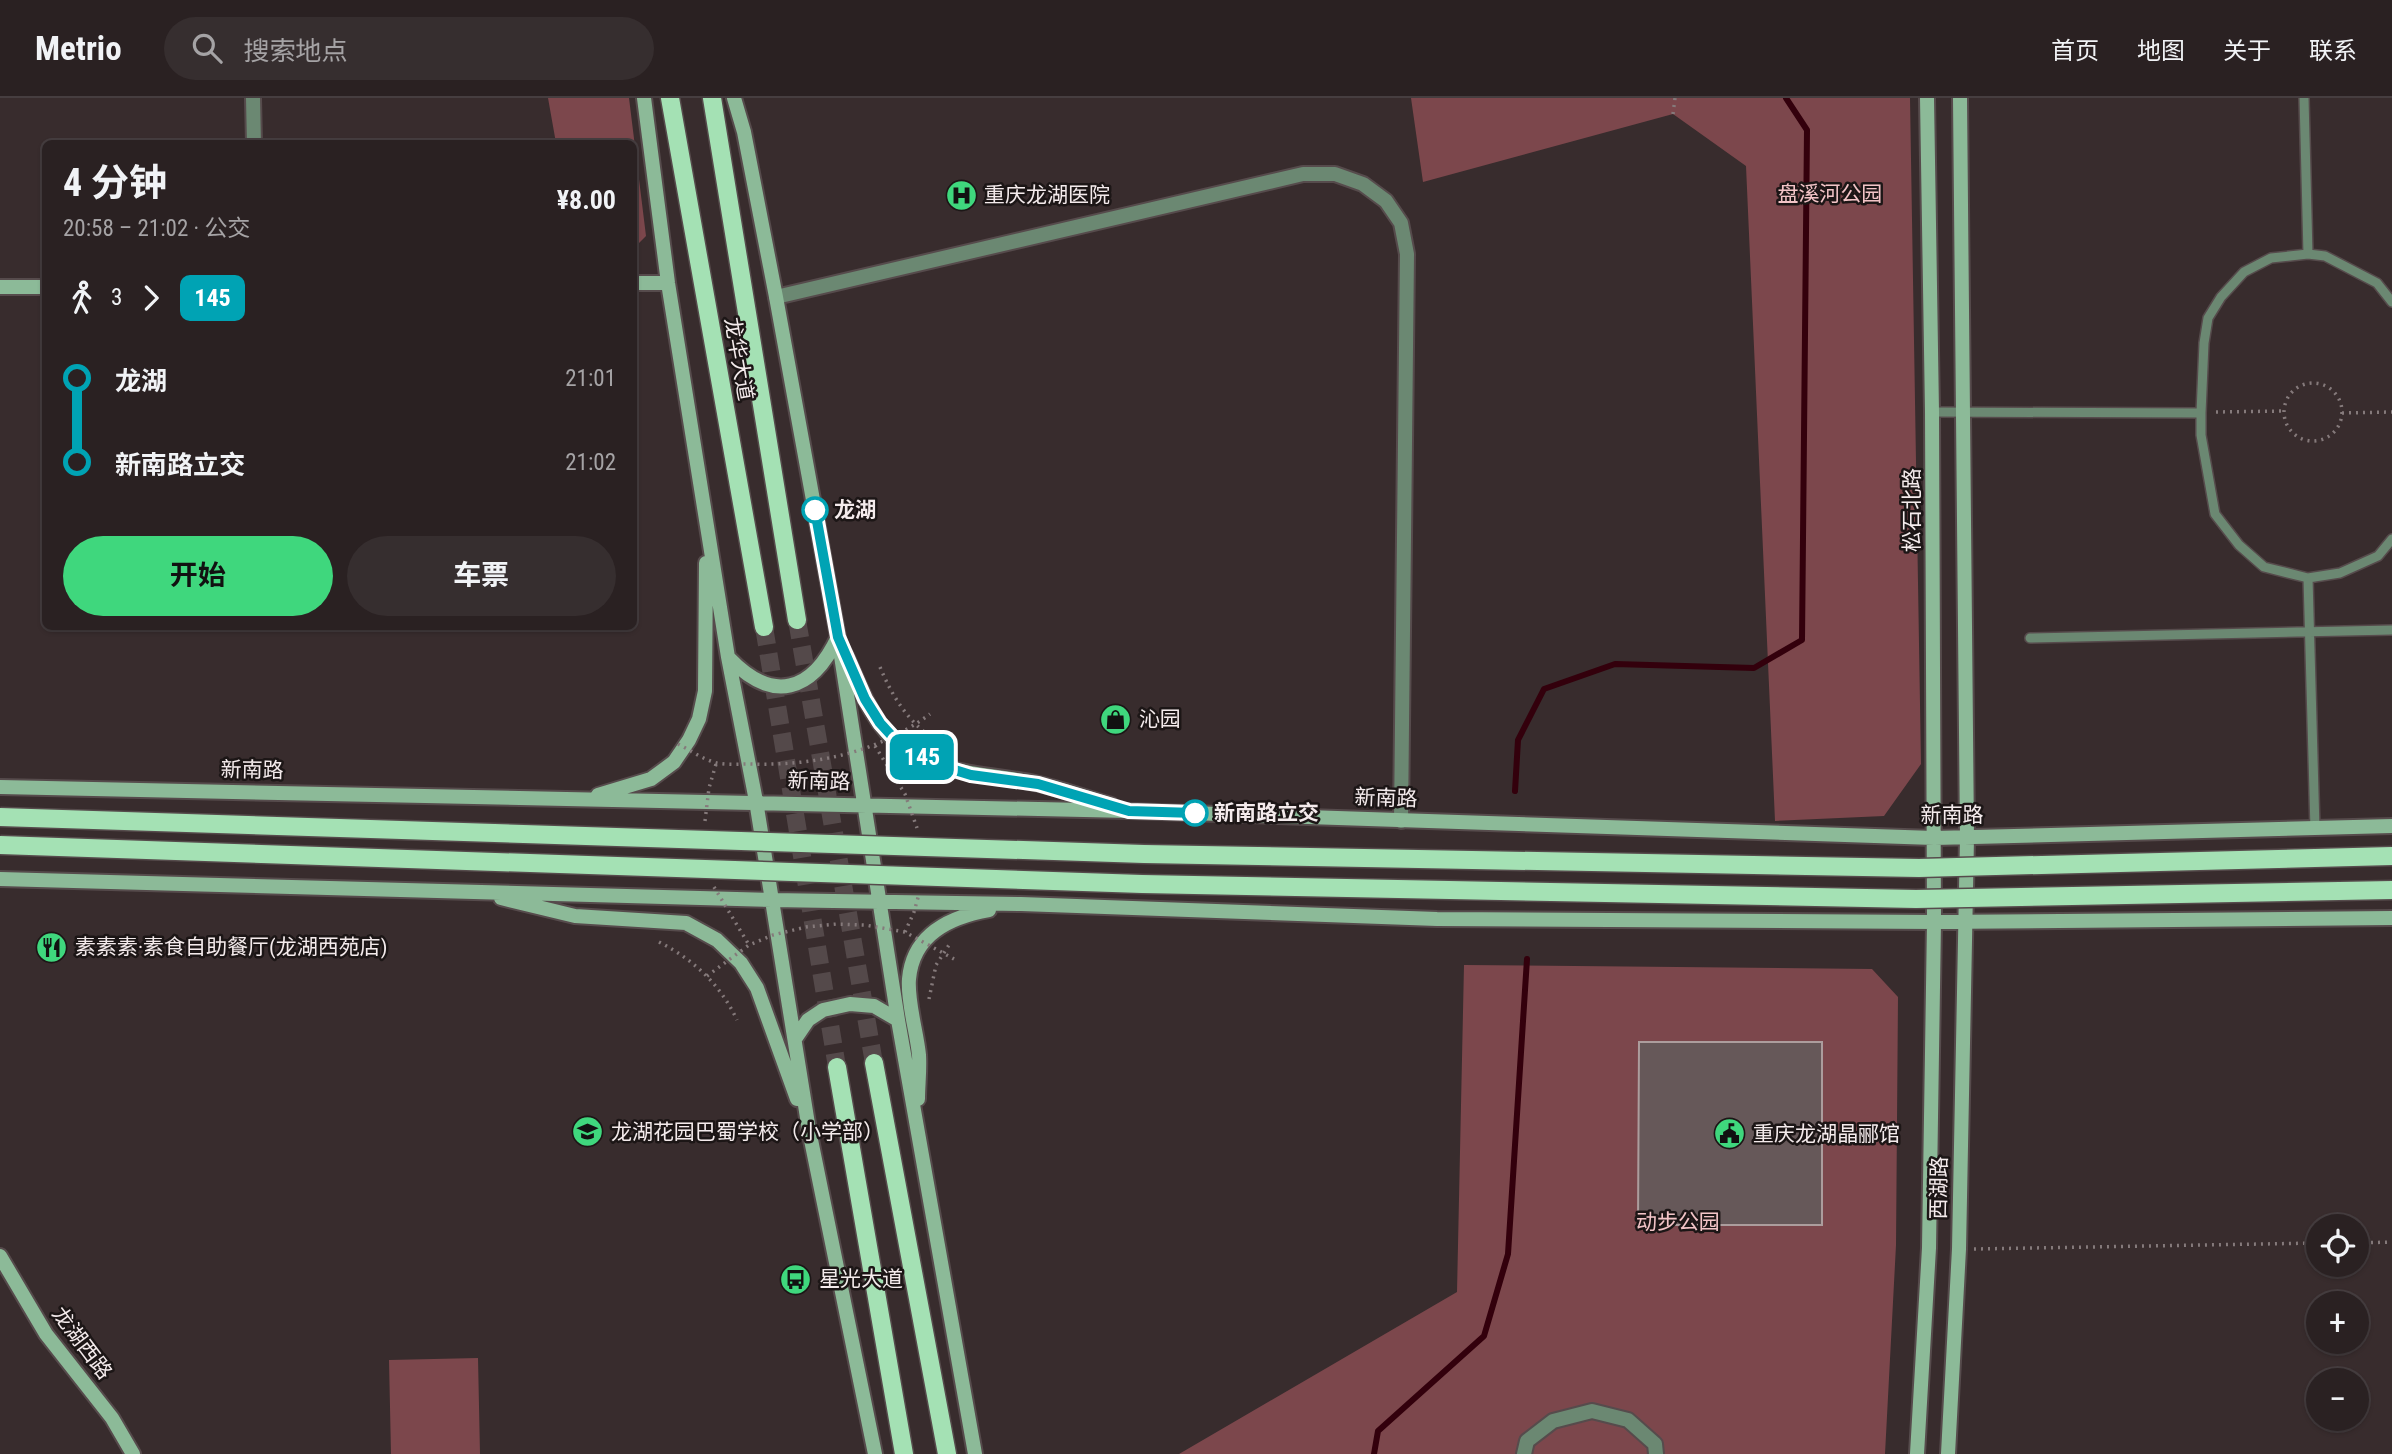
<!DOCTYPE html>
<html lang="zh">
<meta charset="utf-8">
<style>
body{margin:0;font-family:"Roboto Condensed","Noto Sans SC",sans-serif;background:#362e2f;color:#f1f3f6;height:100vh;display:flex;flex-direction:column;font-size:26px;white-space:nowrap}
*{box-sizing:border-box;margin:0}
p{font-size:23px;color:#a5a3a5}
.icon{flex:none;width:38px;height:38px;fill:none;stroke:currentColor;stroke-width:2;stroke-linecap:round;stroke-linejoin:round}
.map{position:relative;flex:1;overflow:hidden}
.details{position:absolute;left:42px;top:42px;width:595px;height:490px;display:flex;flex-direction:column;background:#2a2122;border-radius:10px;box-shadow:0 2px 5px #0004,0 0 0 2px #463e40}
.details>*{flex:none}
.badge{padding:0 14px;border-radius:10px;font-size:24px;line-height:46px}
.tools{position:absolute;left:2306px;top:1116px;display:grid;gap:14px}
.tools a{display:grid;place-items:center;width:63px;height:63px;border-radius:50%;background:#2a2122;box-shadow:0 2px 5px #0004,0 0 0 2px #463e40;font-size:35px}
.map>.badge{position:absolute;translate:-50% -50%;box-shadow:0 0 0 4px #fff}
.legs{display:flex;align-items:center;gap:10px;height:77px;padding:0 21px;font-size:23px}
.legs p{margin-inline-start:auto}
.headline{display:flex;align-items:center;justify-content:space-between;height:119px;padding:0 21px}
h1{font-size:38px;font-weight:700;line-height:52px}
.primary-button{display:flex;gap:14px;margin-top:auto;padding:14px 21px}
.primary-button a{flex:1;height:80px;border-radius:42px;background:#3fd77d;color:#111;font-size:28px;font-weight:700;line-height:80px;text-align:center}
.primary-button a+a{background:#362e2f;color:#f1f3f6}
ul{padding:0 21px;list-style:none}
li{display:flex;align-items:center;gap:24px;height:84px;font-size:26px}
li i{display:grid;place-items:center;width:10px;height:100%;margin:0 9px;background:currentColor}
li i::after{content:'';width:18px;height:18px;margin:-9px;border:5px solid;border-radius:50%;background:#2a2122}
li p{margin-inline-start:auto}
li:first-child i{background:linear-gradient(#0000 50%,currentColor 0)}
li:last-child i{background:linear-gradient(currentColor 50%,#0000 0)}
header{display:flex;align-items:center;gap:42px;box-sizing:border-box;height:98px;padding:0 35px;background:#2a2122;border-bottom:2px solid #463e40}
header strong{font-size:33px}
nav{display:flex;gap:38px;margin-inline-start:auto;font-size:24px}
.search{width:490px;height:63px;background:#362e2f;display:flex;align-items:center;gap:18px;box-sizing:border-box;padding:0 24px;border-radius:38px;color:#a5a3a5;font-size:26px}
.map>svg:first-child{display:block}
</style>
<header>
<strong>Metrio</strong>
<div class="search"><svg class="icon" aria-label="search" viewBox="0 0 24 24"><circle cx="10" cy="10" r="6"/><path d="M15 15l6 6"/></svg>搜索地点</div>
<nav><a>首页</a><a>地图</a><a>关于</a><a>联系</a></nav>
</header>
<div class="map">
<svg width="2392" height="1356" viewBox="0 0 2392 1356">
<rect width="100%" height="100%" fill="#382c2d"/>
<!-- green -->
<path fill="#7c474c" d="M548,0h81l17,138 -12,12v-104l-78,-1z
M1411,0h499l11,666 -37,52 -109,5 -29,-655 -73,-52 -250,68z
M1464,867l408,4 26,28 -2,248 -11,209h-706l278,-162z
M478,1260l2,96h-89l-2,-94z"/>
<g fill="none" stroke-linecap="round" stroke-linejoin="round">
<!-- stream -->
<path stroke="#33000c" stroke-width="6" d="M1515,693l3,-51 26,-51 71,-25 139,4 48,-28 5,-510 -21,-32
M1374,1356l4,-23 106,-95 24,-82 19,-295"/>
</g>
<!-- building -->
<path fill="#665859" stroke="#ac9d9d" stroke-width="2" d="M1639,944h183v183h-184z"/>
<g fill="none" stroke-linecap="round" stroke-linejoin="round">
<!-- primary-tunnel -->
<path stroke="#54494a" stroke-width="18" stroke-dasharray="18 9" stroke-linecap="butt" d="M797,522l77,443
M764,529l73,440"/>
<defs>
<path id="lane" d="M2304,0l4,156
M2392,204l-15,-19 -52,-27 -17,-2 -37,4 -27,14 -23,25 -13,21 -4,25 -3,70v22l14,79 24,31 25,22 44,11 32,-5 38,-17 14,-17
M1932,314l269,1
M2308,480l7,251
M2030,540l362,-8"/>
<path id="street" d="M253,0l1,46
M776,199l527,-123h32l28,10 23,17 15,22 6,31 -6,567
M1524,1356l3,-13 26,-20 39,-10 36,9 27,24 1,10"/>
<path id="secondary" d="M644,0l24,185 60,374 28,144 53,329 66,324
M734,0l10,34 32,165 62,340 60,383 77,434
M634,185h34
M0,189h46
M846,558c14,31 27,70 56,90 43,32 90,27 137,38 25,6 48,14 72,21
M729,560c44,46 83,34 109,-21
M0,689l1129,24 805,27 458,-12
M598,697l53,-16 23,-17 15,-22 10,-21 6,-28 1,-128
M0,781l772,21 249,4 416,15 497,3 458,-4
M501,800l74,18 111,7 31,17 24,23 16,25 40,111
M795,941l13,-19 15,-10 27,-6 24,2 24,14
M918,1001c0,-14 2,-29 1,-44 -2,-22 -12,-54 -10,-76 4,-45 41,-62 80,-69
M0,1158l46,78 66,84 21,36
M1917,1356l12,-206 5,-326 -2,-510 -5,-314
M1948,1356l11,-205 8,-411 -7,-740"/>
<path id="primary" d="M670,0l94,529
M712,0l85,522
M874,965l73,391
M837,969l67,387"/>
</defs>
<!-- lane casing -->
<use href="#lane" stroke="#564b4c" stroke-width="12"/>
<!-- street casing -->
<use href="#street" stroke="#564b4c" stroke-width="18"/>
<!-- secondary casing -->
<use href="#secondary" stroke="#564b4c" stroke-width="18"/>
<!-- primary casing -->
<use href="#primary" stroke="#564b4c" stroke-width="21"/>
<!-- path -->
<path stroke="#857a7b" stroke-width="3.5" stroke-dasharray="2 5" stroke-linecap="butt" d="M1673,16l2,-16
M2284 314a29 29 0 1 1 58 0a29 29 0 1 1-58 0Z
M2216,314l68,-1
M2342,315l50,-1
M880,569c14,34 34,64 68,80
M659,844c35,18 61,42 78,78
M929,901l7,-34 13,-20
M2357,1145l35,-1
M1974,1151l345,-6"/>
<!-- lane -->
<use href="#lane" stroke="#6b8872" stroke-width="9"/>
<!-- street -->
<use href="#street" stroke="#6b8872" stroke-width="14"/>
<!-- secondary -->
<use href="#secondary" stroke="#8cba98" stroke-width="14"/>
<!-- primary -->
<use href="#primary" stroke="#a4e1b4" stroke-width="18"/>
<defs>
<path id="primary-bridge" d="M0,719l1144,37 775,14 473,-12
M0,747l1142,39 774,15 476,-9"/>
</defs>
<!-- primary-bridge casing -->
<use href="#primary-bridge" stroke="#564b4c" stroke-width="21" stroke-linecap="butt"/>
<!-- path-bridge -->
<path stroke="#857a7b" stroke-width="3.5" stroke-dasharray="2 5" stroke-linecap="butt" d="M678,646c12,6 26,16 39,19 10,2 22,1 33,1 64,2 128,-11 180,-50
M875,648l30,48 12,34
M705,723l4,-33 7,-24
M714,789l35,58
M905,834l9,-20 5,-18
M707,878l42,-31 24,-10 33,-8 31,-3 28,1 40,7 49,27"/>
<!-- primary-bridge -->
<use href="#primary-bridge" stroke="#a4e1b4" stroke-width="18"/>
</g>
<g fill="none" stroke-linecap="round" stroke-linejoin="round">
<defs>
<path id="line-1" d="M815,412l23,127 27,62 15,24 21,23 31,17 39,12 67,9 91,27 66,2"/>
</defs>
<!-- line-1 casing -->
<use href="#line-1" stroke="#fff" stroke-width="16"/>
<!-- line-1 -->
<use href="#line-1" stroke="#00a3b4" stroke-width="10"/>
</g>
<!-- icons -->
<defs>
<symbol id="hospital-disc" viewBox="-11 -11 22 22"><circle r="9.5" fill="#3fd77d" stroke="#1c1616"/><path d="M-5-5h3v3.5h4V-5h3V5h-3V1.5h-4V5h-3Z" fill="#111"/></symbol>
<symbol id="shop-disc" viewBox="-11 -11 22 22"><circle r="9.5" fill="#3fd77d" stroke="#1c1616"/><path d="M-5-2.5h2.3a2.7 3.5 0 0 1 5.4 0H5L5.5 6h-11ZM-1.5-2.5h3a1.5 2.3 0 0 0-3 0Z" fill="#111"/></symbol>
<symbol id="restaurant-disc" viewBox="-11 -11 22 22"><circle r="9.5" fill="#3fd77d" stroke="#1c1616"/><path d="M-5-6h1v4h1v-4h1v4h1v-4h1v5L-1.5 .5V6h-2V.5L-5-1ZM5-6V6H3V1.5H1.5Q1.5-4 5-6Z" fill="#111"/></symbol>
<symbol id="school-disc" viewBox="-11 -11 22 22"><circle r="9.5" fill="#3fd77d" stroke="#1c1616"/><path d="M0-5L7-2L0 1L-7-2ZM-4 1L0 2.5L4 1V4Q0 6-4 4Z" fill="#111"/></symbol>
<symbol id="civic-disc" viewBox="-11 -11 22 22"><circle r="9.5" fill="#3fd77d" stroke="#1c1616"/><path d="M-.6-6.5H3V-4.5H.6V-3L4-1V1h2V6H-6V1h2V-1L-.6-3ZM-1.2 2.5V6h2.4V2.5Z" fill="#111"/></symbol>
<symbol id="bus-disc" viewBox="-11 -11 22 22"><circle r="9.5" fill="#3fd77d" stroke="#1c1616"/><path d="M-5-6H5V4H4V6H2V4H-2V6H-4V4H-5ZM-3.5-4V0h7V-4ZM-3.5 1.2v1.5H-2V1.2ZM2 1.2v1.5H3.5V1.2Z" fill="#111"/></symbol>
</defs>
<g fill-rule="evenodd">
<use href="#hospital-disc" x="944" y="80" width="35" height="35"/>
<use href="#shop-disc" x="1098" y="604" width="35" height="35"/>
<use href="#restaurant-disc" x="34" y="832" width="35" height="35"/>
<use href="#school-disc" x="570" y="1016" width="35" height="35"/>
<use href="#civic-disc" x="1712" y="1018" width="35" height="35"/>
<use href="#bus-disc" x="778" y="1164" width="35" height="35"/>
</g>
<!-- markers -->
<g fill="#fff" stroke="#00a3b4" stroke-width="3.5">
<circle cx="815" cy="412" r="12"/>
<circle cx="1195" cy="715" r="12"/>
</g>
<g text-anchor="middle" stroke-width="5" stroke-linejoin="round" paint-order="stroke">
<!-- park labels -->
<g font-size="21" fill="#f2c4c7" stroke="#1c1616">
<text x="1830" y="103">盘溪河公园</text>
<text x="1678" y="1131">动步公园</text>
</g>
<!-- poi labels -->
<g font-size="21" fill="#f4ebec" stroke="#1c1616" text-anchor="start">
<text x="984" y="104">重庆龙湖医院</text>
<text x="1139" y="628">沁园</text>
<text x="75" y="856">素素素·素食自助餐厅(龙湖西苑店)</text>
<text x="611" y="1041">龙湖花园巴蜀学校（小学部）</text>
<text x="1753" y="1043">重庆龙湖晶郦馆</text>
<text x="819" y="1188">星光大道</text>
</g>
<!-- street labels -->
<g font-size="21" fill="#f4ebec" stroke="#1c1616">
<text transform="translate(739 261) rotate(80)" y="7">龙华大道</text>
<text transform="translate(1912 412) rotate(-90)" y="7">松石北路</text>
<text transform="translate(252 672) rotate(1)" y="7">新南路</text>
<text transform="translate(819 683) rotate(2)" y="7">新南路</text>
<text transform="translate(1386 700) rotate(2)" y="7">新南路</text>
<text x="1952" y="724">新南路</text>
<text transform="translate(1939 1090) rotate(-89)" y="7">西湖路</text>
<text transform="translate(82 1245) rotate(53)" y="7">龙湖西路</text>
</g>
<!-- stop labels -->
<g font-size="21" font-weight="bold" fill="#f4ebec" stroke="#1c1616" text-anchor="start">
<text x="834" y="419">龙湖</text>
<text x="1214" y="722">新南路立交</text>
</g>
</g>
</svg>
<div class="tools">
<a><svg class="icon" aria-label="locate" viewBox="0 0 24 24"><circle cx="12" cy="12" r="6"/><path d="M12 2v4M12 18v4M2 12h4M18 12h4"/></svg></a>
<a>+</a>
<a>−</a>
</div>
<b class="badge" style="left:922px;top:659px;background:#00a3b4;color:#fff">145</b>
<section class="details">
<div class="headline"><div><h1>4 分钟</h1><p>20:58 – 21:02 · 公交</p></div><b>¥8.00</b></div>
<div class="legs"><svg class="icon" aria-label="walk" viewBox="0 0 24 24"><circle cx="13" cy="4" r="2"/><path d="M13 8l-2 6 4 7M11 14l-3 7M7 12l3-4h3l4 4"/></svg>3<svg class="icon" aria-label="forward" viewBox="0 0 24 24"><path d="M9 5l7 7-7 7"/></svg><b class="badge" style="background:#00a3b4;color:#fff">145</b></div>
<ul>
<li><i style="color:#00a3b4"></i><b>龙湖</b><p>21:01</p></li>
<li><i style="color:#00a3b4"></i><b>新南路立交</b><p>21:02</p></li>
</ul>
<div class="primary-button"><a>开始</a><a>车票</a></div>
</section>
</div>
